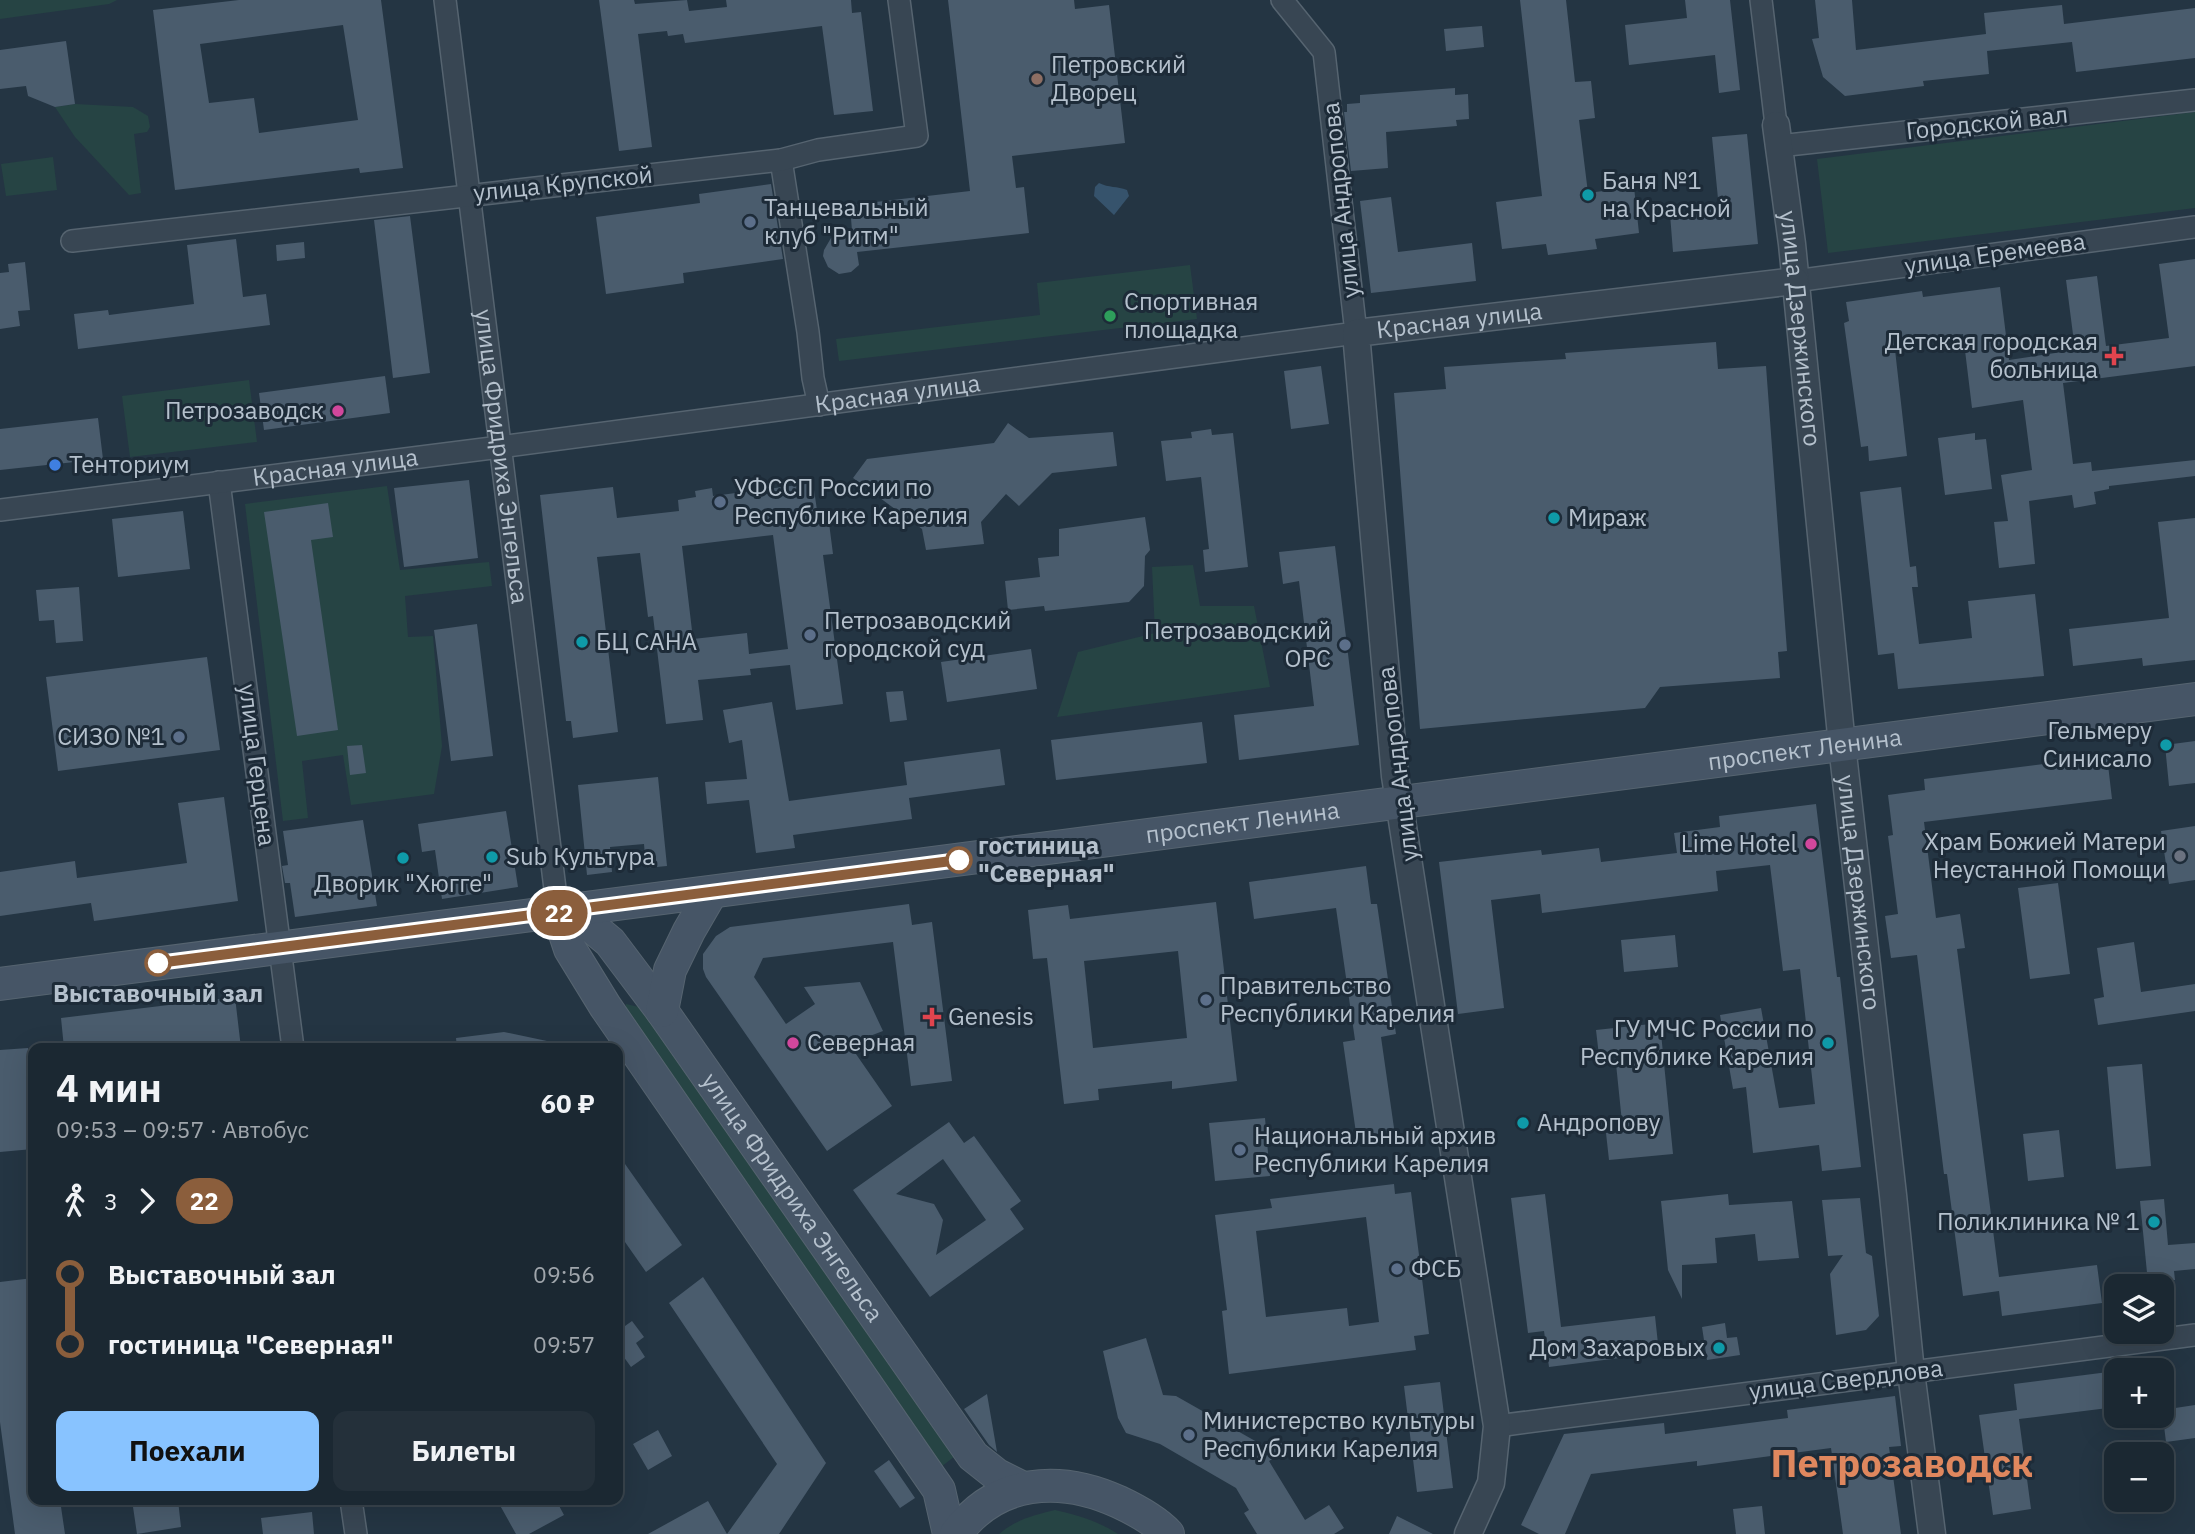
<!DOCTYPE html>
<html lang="ru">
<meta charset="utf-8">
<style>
body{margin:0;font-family:"IBM Plex Sans",sans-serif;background:#24303a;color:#f1f3f6;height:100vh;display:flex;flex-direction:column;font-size:26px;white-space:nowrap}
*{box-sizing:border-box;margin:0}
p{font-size:23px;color:#a0a6ac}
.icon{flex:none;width:38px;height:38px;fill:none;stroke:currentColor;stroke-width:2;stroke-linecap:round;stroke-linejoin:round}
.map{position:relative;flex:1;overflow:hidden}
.details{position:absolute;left:28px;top:1043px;width:595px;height:462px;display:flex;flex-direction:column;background:#1b2832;border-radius:14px;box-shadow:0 7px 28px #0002,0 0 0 2px #39444d}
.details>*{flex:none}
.badge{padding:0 14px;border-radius:23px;font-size:24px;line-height:46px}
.fabs{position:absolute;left:2104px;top:1274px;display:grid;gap:14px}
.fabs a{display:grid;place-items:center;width:70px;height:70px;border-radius:14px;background:#1b2832;box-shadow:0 7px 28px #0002,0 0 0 2px #39444d;font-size:35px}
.map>.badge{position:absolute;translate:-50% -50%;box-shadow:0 0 0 4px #fff}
.legs{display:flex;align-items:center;gap:10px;height:77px;padding:0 28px;font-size:23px}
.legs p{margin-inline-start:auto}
.summary{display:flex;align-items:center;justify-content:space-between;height:119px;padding:0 28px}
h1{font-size:38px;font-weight:800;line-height:52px}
.action{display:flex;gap:14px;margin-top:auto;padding:14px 28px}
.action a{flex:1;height:80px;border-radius:14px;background:#88c3ff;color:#111;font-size:28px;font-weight:800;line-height:80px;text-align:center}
.action a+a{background:#24303a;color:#f1f3f6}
ul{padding:0 28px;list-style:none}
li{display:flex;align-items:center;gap:24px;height:70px;font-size:26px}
li i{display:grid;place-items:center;width:10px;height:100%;margin:0 9px;background:currentColor}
li i::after{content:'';width:18px;height:18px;margin:-9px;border:5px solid;border-radius:50%;background:#1b2832}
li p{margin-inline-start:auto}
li:first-child i{background:linear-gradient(#0000 50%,currentColor 0)}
li:last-child i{background:linear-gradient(currentColor 50%,#0000 0)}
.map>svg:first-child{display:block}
</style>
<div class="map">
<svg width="2195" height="1534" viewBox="0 0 2195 1534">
<rect width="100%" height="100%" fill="#243543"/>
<!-- green -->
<path fill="#264444" d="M0,0h117l-8,4 -109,15z
M75,104l58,3 15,9 2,11 -3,5 -13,2 7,59 -12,2 -54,-58 -20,-30z
M2195,112v96l-367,45 -11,-94z
M53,157l4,33 -51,6 -5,-32z
M1190,265l7,54 -358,42 -3,-22 204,-24 -3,-32z
M249,380l8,62 -127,15 -8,-61z
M387,486l13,84 89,-8 3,24 -87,10 3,41 25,-1 9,110 -8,48 -83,11 -8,-50 -41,6 6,57 -25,3 -38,-317z
M1193,565l7,41h54l16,81 -213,30 21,-65 77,-19 -3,-66z
M626,1004l17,4 312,448 -14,11 -317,-445z
M1055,1510c22,5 43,11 63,24h-119c16,-14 35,-19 56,-24z"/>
<!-- water -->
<path fill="#36536c" d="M1099,183c10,5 18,3 28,7l2,6 -15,19 -20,-19 1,-9z"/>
<!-- building -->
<path fill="#4a5c6d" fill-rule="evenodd" d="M239,0h142l22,168 -43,5 -1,-5 -184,22 -22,-180zM343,25l15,95 -99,13 -5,-35 -45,5 -9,-59z
M599,0h35l1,4 52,-4 2,11 38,-4 -1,-7h125l1,13 9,-1 12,99 -39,4 -12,-89 -137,17 -2,-9 -15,2 -1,-5 -29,3 14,113 -33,4z
M948,0h126l1,9 34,-4 16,138 -113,13 4,32 8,-1 5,46 -172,19 2,13 -8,7 -12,2 -11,-7 -5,-11 1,-6 7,-12 6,-5 15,-2 -2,-26 120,-14z
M1520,0h46l9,82 16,-1 4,37 -16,2 9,73 46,-6 5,46 -44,6 2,10 -49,6 -2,-11 -44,5 -6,-47 46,-6z
M1685,0h45l10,90 -21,3 -4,-38 -86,10 -4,-40 62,-7z
M1815,0h37l4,50 130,-16 -2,-21 78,-8 2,19 131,-16v50l-119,14 -4,-30 -85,9 2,23 -66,7 1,5 -79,10 -22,-19 -11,-38 7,-1z
M1482,26l2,21 -38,4 -2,-22z
M66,41l9,63 -20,3 -27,-11 -2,-10 -26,3v-39z
M1455,88v7l13,-1 1,25 -13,1 1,6 -71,6 2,36 -37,3 -7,-59h3v-8l13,-1v-8z
M1747,134l11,110 -85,8 -3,-38 49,-5 -7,-72z
M771,184l12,75 -100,14 1,10 -78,11 -10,-77 104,-14 -1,-9z
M1391,197l7,55 74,-9 4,38 -105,12 -11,-92z
M410,216l20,157 -37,5 -19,-158z
M236,239l7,58 23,-3 4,31 -192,24 -4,-35 34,-4 1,5 85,-11 -7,-59z
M304,242l1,16 -28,3 -1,-16z
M2195,259v107l-132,17 10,81 18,-2 1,9 103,-11v16l-86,10v3l-15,3 2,12 -22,4 -2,-13 -43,6 6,63 -36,4 -5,-46 14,-1 -7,-46 31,-5 -9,-70 -51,8 -9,-74 -69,7 13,115 -38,5 -1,-15 -7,1 -17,-124 5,-2 -3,-19 76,-11 1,6 77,-10 9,73 66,-10 -9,-70 31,-4 9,70 63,-8 -10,-74z
M25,262l5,48 -12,1 2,15 -20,3v-56l9,-1 -1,-8z
M1716,342l2,27 48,-3 21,285 -9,1 2,26 -120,9 -15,21 -225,21 -26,-336 52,-4 -2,-22 122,-8 -1,-6z
M1321,366l8,58 -38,5 -7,-58z
M385,376l5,37 -126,17 -5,-37z
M98,418l5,41 -103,11v-41z
M1008,423l21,15 84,-6 4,34 -65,7 -33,33 -13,-12 -25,28 3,22 -58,6 -4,-21 -69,-51 14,-19 127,-16z
M1211,429l1,6 21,-2 15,134 -43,5 -2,-22 6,-1 -8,-72 -35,4 -5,-40 31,-3 -1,-6z
M1975,433v7l11,-1 6,50 -47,6 -7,-57z
M469,480l9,78 -74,9 -10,-79z
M813,483l5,34 10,-2 5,39 -10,1 20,149 -47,6 -6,-45 -40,4 1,6 -53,5 5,40 -37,4 -13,-108 -5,1 -8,-64 -43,4 21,175 -45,6 -2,-17h-5l-26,-226 73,-8 4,31 62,-7 -1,-11 18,-3 -1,-6 17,-3 1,8zM773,535l15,114 -39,5 -2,-21 -54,6 -11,-93z
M1901,487l9,80 6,-1 2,21h-6l7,57 53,-6 -4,-37 67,-7 9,82 -146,13 -4,-36 -16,2 -18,-163z
M328,503l5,34 -22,3 27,190 -41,6 -33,-224z
M183,511l7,58 -72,8 -6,-58z
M1145,517l5,33 -5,6 -1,30 -15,16 -84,9 -1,-5 -36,4 -3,-29 35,-4 -2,-19 21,-2v-27z
M2195,518v142l-52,6 -1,-8 -69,8 -4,-37 100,-11 -11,-96z
M1335,546l24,199 -120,15 -5,-45 80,-9 -15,-125 -16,3 -4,-32z
M79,587l4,54 -27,2 -2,-23 -15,1 -3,-31z
M477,624l16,132 -42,5 -17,-131z
M1031,649l6,40 -90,13 -6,-40z
M207,657l13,93 -162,21 -12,-94z
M903,691l4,29 -17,2 -4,-30z
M772,702l17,99 118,-16 -3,-23 96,-13 5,36 -96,13 3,21 -119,16 2,13 -39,5 -7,-53 -42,4 -2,-22 42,-3 -5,-39 -13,3 -6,-33z
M1202,722l5,41 -151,17 -5,-40z
M2195,741v42l-26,3 -4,-41z
M362,745l4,28 -16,2 -3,-29z
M2107,756l5,43 -188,23 12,96 24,-4 5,34 -8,1 42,328 98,-12 5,38 -100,13 -3,-25 -36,5 -16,-122h-3l-27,-219 -26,3 -6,-42 13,-2 -10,-78 5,-1 -5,-40 37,-5 -1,-11z
M658,777l9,89 -21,2 -2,-24 -34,3 2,25 -25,3 -9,-90z
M224,797l14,104 -144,20 -3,-18 -91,13v-44l75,-11 2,17 110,-15 -9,-60z
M1816,804l21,173h3l21,190 -39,4 -3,-26 -66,8 -7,-66 -13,2 -13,-74 41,-7 18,100 36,-4 -15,-135 -17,2 -13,-106 -54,6 2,20 -176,22 -2,-19 -49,6 13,108 -46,6 -19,-152 102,-12 1,5 57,-7 2,14 76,-9 -3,-20 46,-6 -1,-11z
M506,811l12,76 -76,12 -7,-49 -13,2 -4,-28z
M363,820l14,86 -82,11 -5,-34h-5l-3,-17 6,-1 -5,-34z
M2195,826v54l-26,4 -8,-53z
M1366,866l5,38h6l19,130 -15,3 14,98 -38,5 -14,-98 12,-2 -19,-132 -82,11 -5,-37z
M2058,883l12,91 -40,5 -12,-91z
M1216,902l21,179 -65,8v-8l-74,8 1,11 -35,4 -17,-146 -14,1 -5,-49 40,-5 2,14zM1178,951l9,87 -94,10 -9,-87z
M909,904l3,21 20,-3 20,159 -41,5 -18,-144 -130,16 -9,19 32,47 29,-20 -11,-17 56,-5 23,49 -34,13 43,62 -65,45 -121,-174 -3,-8v-15l13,-18 14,-9z
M1675,935l3,32 -54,5 -3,-32z
M2134,942l7,50 54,-8v27l-97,14 -4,-26 10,-2 -7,-49z
M235,997l6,51h-42l-1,-5 -48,5h-86l-3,-30z
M1660,1023l13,131 -64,6 -3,-27 17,-1 -8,-78 -16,2 -3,-26z
M504,1032l43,9 -1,7h-89l-1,-10z
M28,1048l5,101 -33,3v-102z
M2142,1064l9,102 -35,3 -9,-102z
M1265,1118l5,58 -55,5 -6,-58z
M949,1122l15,21 10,-7 47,65 -11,8 14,20 -94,68 -77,-107zM943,1159l43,61 -50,35 7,-35 -9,-16 -38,-10z
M2059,1130l5,47 -36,4 -5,-47z
M618,1154l64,91 -36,27 -28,-40z
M1394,1184l1,10 16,-2 18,142 -15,2 2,14 -187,24 -7,-63 5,-1 -12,-95 57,-7 -2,-9zM1366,1217l13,105 -30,4 -2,-18 -81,9 -10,-86z
M1545,1194l16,133 94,-11 4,37 -110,14 -5,-36 -16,2 -17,-135z
M1728,1194l1,11 63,-4 7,57 -41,3 -3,-27 -40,4 2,25 -35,2v34l-14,-29 -7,-69z
M1860,1198l6,55 6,3 7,60 -13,14 -30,5 -6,-61 13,-19 -15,1 -6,-56z
M2164,1199l4,46 27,-2v26l-21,2 1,9 -27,3 -8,-82z
M703,1277l123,186 -47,71h-52l50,-70 -108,-161z
M33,1278v222h27l5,34h-50l-15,-112v-140z
M632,1321l12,16 -8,6 9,14 -14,10 -13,-18v-18z
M1725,1323l2,15 10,-1 3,18 -33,5 -5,-33z
M1146,1338l17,57 13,1 88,50 14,-9 8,14 -17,10 36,59 24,-15 15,23 -10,6h-77l-13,-21 5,-3 -13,-22 -76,-44 -34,-11 -8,-15 -15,-67z
M2116,1371v36l-97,12 12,90 -38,6 -14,-100 38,-5 -3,-26z
M1440,1382l13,106 -36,4 -13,-106z
M987,1394l10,58 -8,-7 -25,-36z
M1895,1396l6,50 -12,1 12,87h-58l-12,-86 -134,18v-5l-106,13 -26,60h-26l-18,-9 43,-91 100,-11 1,11 123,-16 -1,-8z
M2195,1405v33l-29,4 -4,-32z
M658,1430l14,26 -24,14 -15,-26z
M889,1460l26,38 -15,10 -26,-37z
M132,1500h46l3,27 -44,7z
M497,1500h59l8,15 -35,19h-13z
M708,1501l19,33h-79z
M1762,1506l3,28h-29l-3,-25z
M312,1512l2,22h-51l-2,-16z
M1397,1516l36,18h-44z"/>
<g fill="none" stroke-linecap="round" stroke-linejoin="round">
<defs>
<g id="minor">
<path id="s1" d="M445,0l113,913"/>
<path d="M1761,0l15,125"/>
<path d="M1779,146l416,-46"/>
<path d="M781,160l27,172 5,46 6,27"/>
<path d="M72,241l709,-81 37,-10 99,-14 -18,-136"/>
<path d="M1795,281l400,-54"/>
<path d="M219,482l74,566"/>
<path id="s2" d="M0,510l500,-63 856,-114 -32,-281 -42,-52"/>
<path d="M1497,1426l698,-91"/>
<path d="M351,1500l5,34"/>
</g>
<g id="tertiary">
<path id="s3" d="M1776,125l16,119 50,501 51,450 18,177 21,162"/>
<path id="s4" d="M1468,1534l23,-51 6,-57 -102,-650 -39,-443 439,-52"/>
</g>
<g id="secondary">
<path id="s5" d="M558,913l34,14 18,15 52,69 311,445 24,19 26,13"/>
<path d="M558,913l12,36 35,57 334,484 10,44"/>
<path id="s6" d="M0,984l2195,-285"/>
<path d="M662,1011l8,-41 19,-39 22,-38"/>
<path d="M956,1534c40,-55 104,-59 163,-32 17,8 36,18 49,32"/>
</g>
</defs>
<!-- minor casing -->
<use href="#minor" stroke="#566470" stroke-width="24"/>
<!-- tertiary casing -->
<use href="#tertiary" stroke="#566470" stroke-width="29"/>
<!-- secondary casing -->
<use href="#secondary" stroke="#566470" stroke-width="34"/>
<!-- minor -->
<use href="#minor" stroke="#384653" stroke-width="21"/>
<!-- tertiary -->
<use href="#tertiary" stroke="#384653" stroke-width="26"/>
<!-- secondary -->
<use href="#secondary" stroke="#465566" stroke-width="32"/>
</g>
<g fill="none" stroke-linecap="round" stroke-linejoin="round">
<defs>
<path id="line-1" d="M158,963l801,-103"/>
</defs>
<!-- line-1 casing -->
<use href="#line-1" stroke="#fff" stroke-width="16"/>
<!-- line-1 -->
<use href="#line-1" stroke="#8b5e3c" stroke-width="10"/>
</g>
<!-- markers -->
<circle fill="#8d6e63" stroke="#1d2b38" stroke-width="2.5" cx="1037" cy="79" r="7"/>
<g fill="#0f9aa8" stroke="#1d2b38" stroke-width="2.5">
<circle cx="1588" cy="195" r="7"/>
<circle cx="1554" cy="518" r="7"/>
<circle cx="582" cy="642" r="7"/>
<circle cx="2166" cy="745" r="7"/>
<circle cx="492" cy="857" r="7"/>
<circle cx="403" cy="858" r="7"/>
<circle cx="1828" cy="1043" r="7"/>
<circle cx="1523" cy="1123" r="7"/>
<circle cx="2154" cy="1222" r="7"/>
<circle cx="1719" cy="1348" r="7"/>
</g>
<g fill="#5c6f8a" stroke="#1d2b38" stroke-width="2.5">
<circle cx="750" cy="222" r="7"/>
<circle cx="720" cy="502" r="7"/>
<circle cx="810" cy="635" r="7"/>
<circle cx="1345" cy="645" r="7"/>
<circle cx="179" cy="737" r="7"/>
<circle cx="1206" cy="1000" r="7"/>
<circle cx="1240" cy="1150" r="7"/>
<circle cx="1397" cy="1269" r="7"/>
<circle cx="1189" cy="1435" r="7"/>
</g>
<circle fill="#2e9e5b" stroke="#1d2b38" stroke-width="2.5" cx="1110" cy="316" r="7"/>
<g fill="#e0444e" stroke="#1d2b38" stroke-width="2.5">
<path d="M2110.5 345.5h7v7h7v7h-7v7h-7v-7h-7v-7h7z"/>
<path d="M928.5 1006.5h7v7h7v7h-7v7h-7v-7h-7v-7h7z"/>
</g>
<g fill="#d1479c" stroke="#1d2b38" stroke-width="2.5">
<circle cx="338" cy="411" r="7"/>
<circle cx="1811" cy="844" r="7"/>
<circle cx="793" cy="1043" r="7"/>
</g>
<circle fill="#3f7fe0" stroke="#1d2b38" stroke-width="2.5" cx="55" cy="465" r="7"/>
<circle fill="#6b7280" stroke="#1d2b38" stroke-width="2.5" cx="2180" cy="856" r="7"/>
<g fill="#fff" stroke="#8b5e3c" stroke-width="3.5">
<circle cx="959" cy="860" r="12"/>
<circle cx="158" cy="963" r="12"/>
</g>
<g text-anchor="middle" stroke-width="6" stroke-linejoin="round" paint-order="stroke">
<!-- poi labels -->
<g font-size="24" fill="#b5c1cd" stroke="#1d2b38" text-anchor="start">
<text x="1051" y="73">Петровский<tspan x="1051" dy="28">Дворец</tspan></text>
<text x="1602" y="189">Баня №1<tspan x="1602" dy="28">на Красной</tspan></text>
<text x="764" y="216">Танцевальный<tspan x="764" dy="28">клуб "Ритм"</tspan></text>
<text x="1124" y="310">Спортивная<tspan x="1124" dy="28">площадка</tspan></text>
<text x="2098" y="350" text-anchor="end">Детская городская<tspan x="2098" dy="28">больница</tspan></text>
<text x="324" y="419" text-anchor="end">Петрозаводск</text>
<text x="69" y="473">Тенториум</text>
<text x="734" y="496">УФССП России по<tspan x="734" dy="28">Республике Карелия</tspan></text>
<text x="1568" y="526">Мираж</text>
<text x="824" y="629">Петрозаводский<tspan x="824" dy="28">городской суд</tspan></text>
<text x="1331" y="639" text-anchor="end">Петрозаводский<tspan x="1331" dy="28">ОРС</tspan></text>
<text x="596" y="650">БЦ САНА</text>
<text x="2152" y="739" text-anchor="end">Гельмеру<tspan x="2152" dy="28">Синисало</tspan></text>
<text x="165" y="745" text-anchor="end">СИЗО №1</text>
<text x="2166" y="850" text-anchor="end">Храм Божией Матери<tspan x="2166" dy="28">Неустанной Помощи</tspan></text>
<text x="1797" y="852" text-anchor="end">Lime Hotel</text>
<text x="506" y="865">Sub Культура</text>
<text x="403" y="892" text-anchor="middle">Дворик "Хюгге"</text>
<text x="1220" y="994">Правительство<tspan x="1220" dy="28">Республики Карелия</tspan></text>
<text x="948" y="1025">Genesis</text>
<text x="1814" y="1037" text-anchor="end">ГУ МЧС России по<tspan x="1814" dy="28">Республике Карелия</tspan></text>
<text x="807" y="1051">Северная</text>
<text x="1537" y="1131">Андропову</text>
<text x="1254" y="1144">Национальный архив<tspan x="1254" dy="28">Республики Карелия</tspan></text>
<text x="2140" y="1230" text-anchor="end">Поликлиника № 1</text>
<text x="1411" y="1277">ФСБ</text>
<text x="1705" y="1356" text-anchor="end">Дом Захаровых</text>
<text x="1203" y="1429">Министерство культуры<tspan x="1203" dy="28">Республики Карелия</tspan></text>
</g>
<!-- street labels -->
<g font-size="24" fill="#b5c1cd" stroke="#1d2b38">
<text transform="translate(1987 123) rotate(-6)" y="8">Городской вал</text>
<text transform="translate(563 184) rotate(-6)" y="8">улица Крупской</text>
<text transform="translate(1341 200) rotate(-96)" y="8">улица Андропова</text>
<text transform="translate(1995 254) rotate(-8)" y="8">улица Еремеева</text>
<text dy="8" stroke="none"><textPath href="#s4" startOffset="1320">Красная улица</textPath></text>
<text dy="8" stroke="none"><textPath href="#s3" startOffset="205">улица Дзержинского</textPath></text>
<text dy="8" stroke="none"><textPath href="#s2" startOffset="905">Красная улица</textPath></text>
<text dy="8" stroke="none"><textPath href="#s1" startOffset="460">улица Фридриха Энгельса</textPath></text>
<text dy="8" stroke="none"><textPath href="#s2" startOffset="338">Красная улица</textPath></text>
<text dy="8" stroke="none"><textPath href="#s6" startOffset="1820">проспект Ленина</textPath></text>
<text transform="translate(1398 764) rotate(-97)" y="8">улица Андропова</text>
<text transform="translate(257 765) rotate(83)" y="8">улица Герцена</text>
<text dy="8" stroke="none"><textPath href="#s6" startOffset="1253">проспект Ленина</textPath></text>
<text dy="8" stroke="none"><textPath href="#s3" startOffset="772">улица Дзержинского</textPath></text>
<text dy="8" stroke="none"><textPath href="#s5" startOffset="374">улица Фридриха Энгельса</textPath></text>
<text transform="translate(1846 1380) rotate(-7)" y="8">улица Свердлова</text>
</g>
<!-- stop labels -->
<g font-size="24" font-weight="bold" fill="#b5c1cd" stroke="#1d2b38" text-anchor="start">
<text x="978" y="854">гостиница<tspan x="978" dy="28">"Северная"</tspan></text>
<text x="158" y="1002" text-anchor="middle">Выставочный зал</text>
</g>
<!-- town labels -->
<g font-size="38" font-weight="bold" fill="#df875e" stroke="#1d2b38">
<text x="1902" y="1477">Петрозаводск</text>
</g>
</g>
</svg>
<div class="fabs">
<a><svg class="icon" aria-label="layers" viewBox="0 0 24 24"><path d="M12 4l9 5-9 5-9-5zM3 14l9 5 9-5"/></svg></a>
<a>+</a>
<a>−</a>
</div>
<b class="badge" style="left:559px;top:913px;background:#8b5e3c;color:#fff">22</b>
<section class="details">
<div class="summary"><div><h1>4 мин</h1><p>09:53 – 09:57 · Автобус</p></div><b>60 ₽</b></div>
<div class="legs"><svg class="icon" aria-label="walk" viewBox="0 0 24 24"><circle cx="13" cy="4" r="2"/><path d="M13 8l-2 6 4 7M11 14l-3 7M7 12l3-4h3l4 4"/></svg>3<svg class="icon" aria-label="forward" viewBox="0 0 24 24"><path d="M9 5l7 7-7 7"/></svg><b class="badge" style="background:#8b5e3c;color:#fff">22</b></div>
<ul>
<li><i style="color:#8b5e3c"></i><b>Выставочный зал</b><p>09:56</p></li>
<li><i style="color:#8b5e3c"></i><b>гостиница &quot;Северная&quot;</b><p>09:57</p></li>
</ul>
<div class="action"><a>Поехали</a><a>Билеты</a></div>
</section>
</div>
